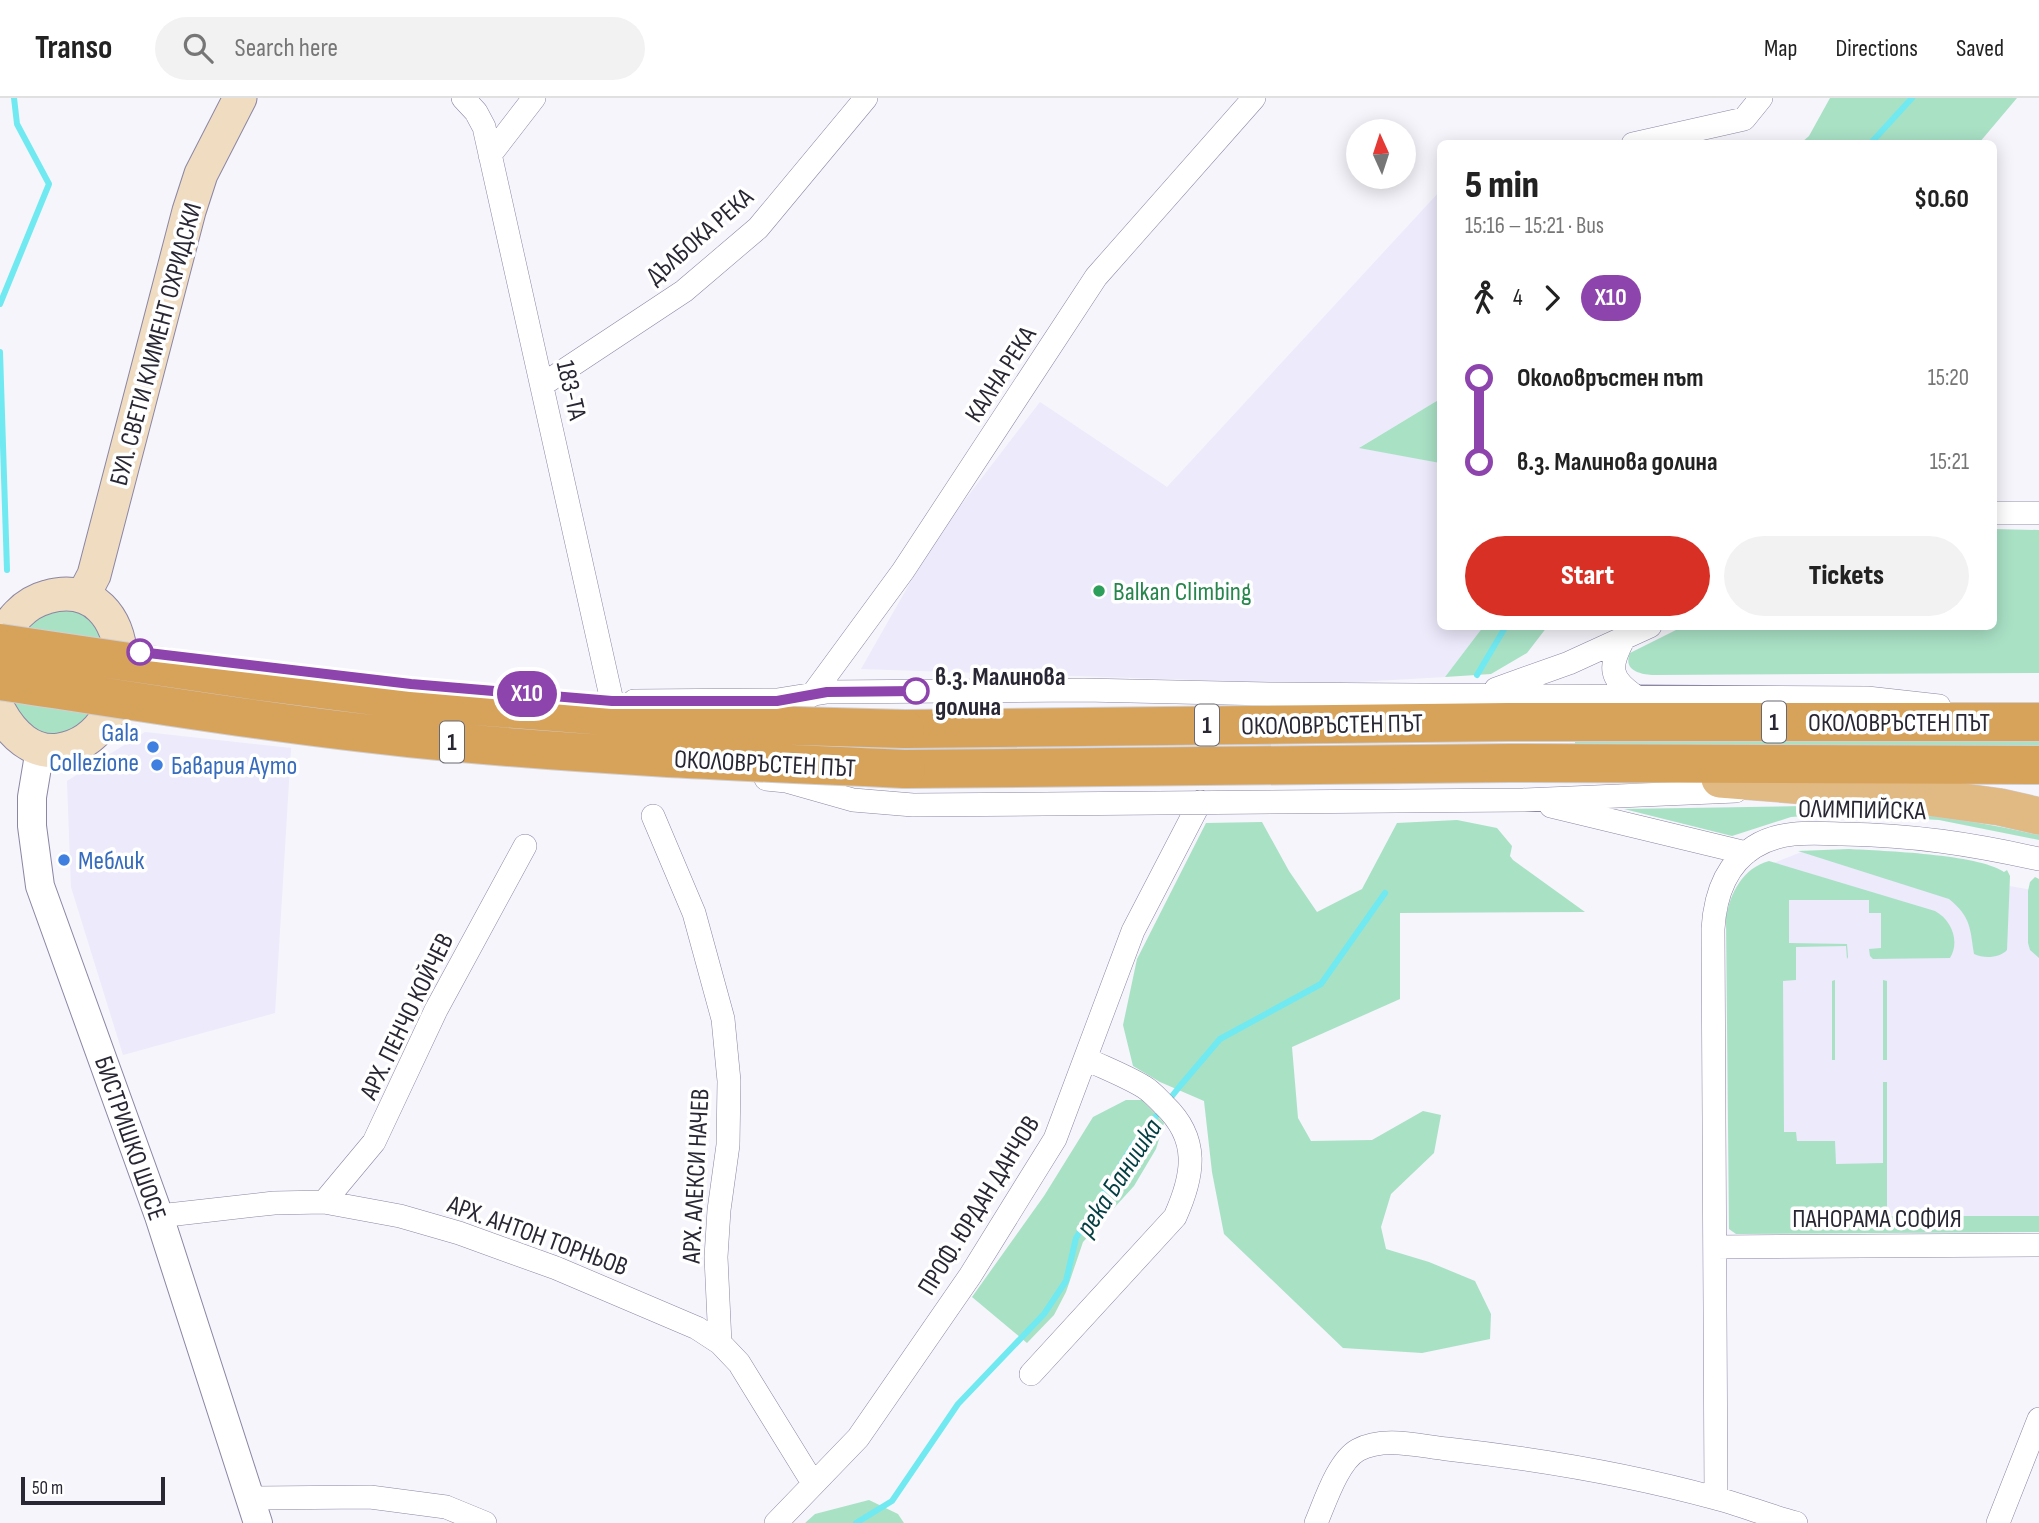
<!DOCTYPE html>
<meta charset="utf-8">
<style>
body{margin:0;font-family:"Sofia Sans Condensed",sans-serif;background:#f2f2f2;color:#222;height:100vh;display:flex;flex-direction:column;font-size:26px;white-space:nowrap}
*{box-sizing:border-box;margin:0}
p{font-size:23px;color:#767676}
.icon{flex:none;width:38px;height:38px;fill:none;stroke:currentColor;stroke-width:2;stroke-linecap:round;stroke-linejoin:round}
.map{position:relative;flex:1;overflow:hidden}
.side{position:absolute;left:1437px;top:42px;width:560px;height:490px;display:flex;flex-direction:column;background:#fff;border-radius:10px;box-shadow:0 4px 18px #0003}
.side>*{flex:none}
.badge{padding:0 14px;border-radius:23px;font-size:24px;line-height:46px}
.needle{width:46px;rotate:357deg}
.controls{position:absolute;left:1346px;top:21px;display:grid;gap:14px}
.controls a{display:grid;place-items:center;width:70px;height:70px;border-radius:50%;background:#fff;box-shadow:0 4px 18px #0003;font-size:35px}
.scale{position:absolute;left:21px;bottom:18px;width:144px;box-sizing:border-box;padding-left:7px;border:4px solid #292733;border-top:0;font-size:19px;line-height:24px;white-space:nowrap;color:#292733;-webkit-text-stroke:5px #fff;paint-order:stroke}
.map>.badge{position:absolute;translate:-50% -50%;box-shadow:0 0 0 4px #fff}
.legs{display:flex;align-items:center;gap:10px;height:77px;padding:0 28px;font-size:23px}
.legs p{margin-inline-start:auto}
.headline{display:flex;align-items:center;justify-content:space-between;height:119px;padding:0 28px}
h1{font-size:38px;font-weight:800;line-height:52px}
.cta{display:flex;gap:14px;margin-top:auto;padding:14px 28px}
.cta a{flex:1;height:80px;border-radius:42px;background:#d93025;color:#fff;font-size:28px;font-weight:800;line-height:80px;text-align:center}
.cta a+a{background:#f2f2f2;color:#222}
ul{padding:0 28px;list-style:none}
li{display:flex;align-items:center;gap:24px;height:84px;font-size:26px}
li i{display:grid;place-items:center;width:10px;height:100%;margin:0 9px;background:currentColor}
li i::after{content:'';width:18px;height:18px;margin:-9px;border:5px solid;border-radius:50%;background:#fff}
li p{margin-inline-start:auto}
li:first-child i{background:linear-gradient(#0000 50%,currentColor 0)}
li:last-child i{background:linear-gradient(currentColor 50%,#0000 0)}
header{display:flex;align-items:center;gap:42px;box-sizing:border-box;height:98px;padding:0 35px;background:#fff;border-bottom:2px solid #e0e0e0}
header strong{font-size:33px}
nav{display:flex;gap:38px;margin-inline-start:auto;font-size:24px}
.search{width:490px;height:63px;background:#f2f2f2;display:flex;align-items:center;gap:18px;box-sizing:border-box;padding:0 24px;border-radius:38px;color:#767676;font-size:26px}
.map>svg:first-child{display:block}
</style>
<header>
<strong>Transo</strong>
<div class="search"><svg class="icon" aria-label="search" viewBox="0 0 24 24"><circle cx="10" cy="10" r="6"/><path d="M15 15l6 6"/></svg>Search here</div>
<nav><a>Map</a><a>Directions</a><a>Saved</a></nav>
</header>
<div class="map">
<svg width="2039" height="1425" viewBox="0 0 2039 1425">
<rect width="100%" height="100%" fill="#f5f5fb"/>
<!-- built -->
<path fill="#eceafb" d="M1440,93v208l-80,48 80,16v163l43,1 -38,50 -125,7 -459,-15 74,-130 105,-137 127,85z
M145,634l146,16 -16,265 -152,42 -52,-168 -4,-106z
M1804,753l235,40v339h-300l22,-362z"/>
<!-- green -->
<path fill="#a9e1c5" d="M1830,0h187l-38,45h-178l8,-7z
M1440,301v64l-81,-15z
M1993,431l46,1v143l-387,2c-13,-1 -29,-5 -22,-22l52,-26 311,-1z
M68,511l17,6 12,13 6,18 -10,64 -17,18 -21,7 -10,-2 -14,-5 -16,-20 -4,-16 17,-66 13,-11z
M1483,529v-1l64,1 -20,26 -36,21 -46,3z
M2039,641v8l-464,2v-9z
M1805,708c81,2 154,11 234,29v5l-100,-20 -106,-6 -42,3 -59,19 -108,-27z
M1457,722l40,8 15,18 -2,10 3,4 72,52 -185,1v86l-108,48 6,71 13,23 61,-1 51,-29 18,4 -7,38 -43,41 -10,33 5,22 43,13 46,19 16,33 -1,25 -68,14 -79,-5 -119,-114 -12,-62 -8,-71 -44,-19 -27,-16 -10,-41 14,-66 69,-136 56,-1 27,49 28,41 45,-23 35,-66z
M1849,751c34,2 129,5 155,23l3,-2 3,6 -3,74c-7,8 -23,9 -33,4 -4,-26 -3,-37 -25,-55l-151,-48z
M1769,763l166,50c17,9 25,31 15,47l-77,1 -3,-3 -1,-7 12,-1v-35h-12v-13h-80v43l58,1 1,13 -1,2 -1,-13 -50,1v33l-13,1 1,151h12l1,9h38l1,23 47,-1v-81h4v134h152v16l-298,2h-5l-7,-5 -3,-311c4,-25 17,-50 43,-57z
M2035,779l4,2v79l-9,-8 -2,-7v-52l2,-9z
M1835,882v80h-3v-79z
M1883,882l4,1v79h-4z
M1126,1002h16l22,23 -8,26 -22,37 -51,56 -17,50 -12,23 -27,28 -55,-46 72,-101 49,-79z
M869,1402l29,14 6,9h-99l10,-9z"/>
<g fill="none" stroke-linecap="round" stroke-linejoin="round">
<!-- stream -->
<path stroke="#70e9f1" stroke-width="6" d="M1870,46l42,-46
M0,206l49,-120 -32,-60 -3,-26
M0,254l7,218
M1477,577l29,-49
M856,1425l36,-22 66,-97 86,-90 22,-33 10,-43 57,-93 47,-59 40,-47 101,-55 64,-91"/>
<defs>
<path id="minor" d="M463,0l13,14 8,15 128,574
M1633,46l111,-25 17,-21
M490,57l44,-57
M542,287l142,-94 74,-63 108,-130
M1993,415h46
M1623,542c-14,27 -14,38 12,56
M1496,591l73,-26 81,-37
M807,600l5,-3 91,-124 193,-294 158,-179
M634,603l143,-1 50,-8 257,-2 185,4 598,4 72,8
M766,681l20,2 67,19 60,5 610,-5 213,-9
M1551,708l195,47
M653,718l41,97 29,106 6,62 -1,64 -9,65 -3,47 4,86
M324,1104l50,-60 62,-132 89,-164
M159,1118l115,-13 50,-1 76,14 59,17 97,35 141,60 23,15 19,20 74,120
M1715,1149l324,-2
M1031,1276l144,-157c19,-42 25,-78 -11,-112 -6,-6 -13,-14 -20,-18 -18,-11 -39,-19 -58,-28
M250,1400l120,-1 76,10 39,16
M1716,1400l-3,-569c2,-33 12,-64 41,-82 27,-17 59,-14 89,-13 70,1 128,10 196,25
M776,1425l82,-85 112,-162 85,-137 78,-208 67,-129
M1316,1425c9,-21 22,-62 42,-73 26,-14 61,-4 89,-1 90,10 180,25 268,49 27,7 54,18 81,25
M1998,1425l41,-104"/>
<path id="tertiary" d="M40,651l-8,48v29l8,60 119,330 99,307"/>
<path id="secondary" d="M83,498l11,-21 95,-364 12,-37 39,-76
M0,546c8,-22 24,-41 47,-47 94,-27 99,140 12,153 -27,4 -47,-16 -59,-38"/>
<path id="primary" d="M1720,681l100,8 42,1 138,19 39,9"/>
<path id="trunk" d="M905,631l603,-7h531
M906,671l604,-6 529,2"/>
</defs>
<!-- minor casing -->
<use href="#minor" stroke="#8b86a4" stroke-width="24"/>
<!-- tertiary casing -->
<use href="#tertiary" stroke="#8b86a4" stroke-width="30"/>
<!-- secondary casing -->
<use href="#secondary" stroke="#8b86a4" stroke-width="35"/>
<!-- primary casing -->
<use href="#primary" stroke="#d0cfd2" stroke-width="38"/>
<!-- trunk casing -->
<use href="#trunk" stroke="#d0cfd2" stroke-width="40"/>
<!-- minor -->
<use href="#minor" stroke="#fff" stroke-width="23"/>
<!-- tertiary -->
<use href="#tertiary" stroke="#fff" stroke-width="28"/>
<!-- secondary -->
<use href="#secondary" stroke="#f0dcc1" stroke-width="33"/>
<!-- primary -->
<use href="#primary" stroke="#e1b983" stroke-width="37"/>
<!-- trunk -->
<use href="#trunk" stroke="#d7a25a" stroke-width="38"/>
<defs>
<path id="trunk-bridge" d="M0,545l258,38 154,20 283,22 210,6
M0,583c136,20 272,43 409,57 166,17 332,24 497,31"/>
</defs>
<!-- trunk-bridge casing -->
<use href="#trunk-bridge" stroke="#d0cfd2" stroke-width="40" stroke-linecap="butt"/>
<!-- trunk-bridge -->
<use href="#trunk-bridge" stroke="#d7a25a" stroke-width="38"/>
</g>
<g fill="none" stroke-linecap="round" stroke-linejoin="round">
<defs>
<path id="line-1" d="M140,554l271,32 201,17h165l50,-9 89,-1"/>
</defs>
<!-- line-1 casing -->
<use href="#line-1" stroke="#fff" stroke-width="16"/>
<!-- line-1 -->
<use href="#line-1" stroke="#8e44ad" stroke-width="10"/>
</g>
<!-- markers -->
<circle fill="#2e9e5b" stroke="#fff" stroke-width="2.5" cx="1099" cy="493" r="7"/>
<g fill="#fff" stroke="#8e44ad" stroke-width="3.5">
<circle cx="140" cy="554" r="12"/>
<circle cx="916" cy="593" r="12"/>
</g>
<g fill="#3f7fe0" stroke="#fff" stroke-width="2.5">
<circle cx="153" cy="649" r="7"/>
<circle cx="157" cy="667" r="7"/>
<circle cx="64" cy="762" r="7"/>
</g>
<g text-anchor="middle" stroke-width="7" stroke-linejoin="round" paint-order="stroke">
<!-- shield labels -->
<g fill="#fff" stroke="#696870" stroke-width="2">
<rect x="1762" y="603.5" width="24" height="41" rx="5"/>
<rect x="1195" y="606.5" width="24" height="41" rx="5"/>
<rect x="440" y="623.5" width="24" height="41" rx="5"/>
</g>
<g font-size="24" font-weight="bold" fill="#292733">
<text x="1774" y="632">1</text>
<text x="1207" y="635">1</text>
<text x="452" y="652">1</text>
</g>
<!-- street labels -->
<g font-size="26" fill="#292733" stroke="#fff">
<text transform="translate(699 138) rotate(-41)" y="9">ДЪЛБОКА РЕКА</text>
<text transform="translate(155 246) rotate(-75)" y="9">БУЛ. СВЕТИ КЛИМЕНТ ОХРИДСКИ</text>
<text transform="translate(1000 276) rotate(-57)" y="9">КАЛНА РЕКА</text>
<text transform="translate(572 292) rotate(77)" y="9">183-ТА</text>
<text x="1899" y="633">ОКОЛОВРЪСТЕН ПЪТ</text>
<text transform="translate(1332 626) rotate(-1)" y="9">ОКОЛОВРЪСТЕН ПЪТ</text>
<text transform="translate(765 665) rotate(3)" y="9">ОКОЛОВРЪСТЕН ПЪТ</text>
<text transform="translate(1862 711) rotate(1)" y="9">ОЛИМПИЙСКА</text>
<text transform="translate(406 918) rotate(-64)" y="9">АРХ. ПЕНЧО КОЙЧЕВ</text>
<text transform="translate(131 1040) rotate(71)" y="9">БИСТРИШКО ШОСЕ</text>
<text transform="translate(695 1078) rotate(-87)" y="9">АРХ. АЛЕКСИ НАЧЕВ</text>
<text transform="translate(978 1107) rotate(-58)" y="9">ПРОФ. ЮРДАН ДАНЧОВ</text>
<text x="1877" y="1129">ПАНОРАМА СОФИЯ</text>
<text transform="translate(538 1137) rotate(20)" y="9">АРХ. АНТОН ТОРНЬОВ</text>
</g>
<!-- leisure labels -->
<g font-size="26" fill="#27864d" stroke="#fff" text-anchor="start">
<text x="1113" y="502">Balkan Climbing</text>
</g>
<!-- stop labels -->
<g font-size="26" font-weight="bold" fill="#292733" stroke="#fff" text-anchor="start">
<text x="935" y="587">в.з. Малинова<tspan x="935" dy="30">долина</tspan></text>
</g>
<!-- shop labels -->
<g font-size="26" fill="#366cbe" stroke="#fff" text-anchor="start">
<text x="139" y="643" text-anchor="end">Gala<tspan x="139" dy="30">Collezione</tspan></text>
<text x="171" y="676">Бавария Ауто</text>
<text x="78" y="771">Меблик</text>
</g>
<!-- water labels -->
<g font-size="28" font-style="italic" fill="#033f42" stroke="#fff">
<text transform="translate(1118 1079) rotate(-57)" y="10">река Банишка</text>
</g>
</g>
</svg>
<div class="controls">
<a><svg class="needle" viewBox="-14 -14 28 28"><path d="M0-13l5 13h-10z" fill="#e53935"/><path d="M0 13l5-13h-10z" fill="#767676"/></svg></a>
</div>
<div class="scale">50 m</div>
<b class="badge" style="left:527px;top:596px;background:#8e44ad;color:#fff">Х10</b>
<section class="side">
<div class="headline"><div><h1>5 min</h1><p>15:16 – 15:21 · Bus</p></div><b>$0.60</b></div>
<div class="legs"><svg class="icon" aria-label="walk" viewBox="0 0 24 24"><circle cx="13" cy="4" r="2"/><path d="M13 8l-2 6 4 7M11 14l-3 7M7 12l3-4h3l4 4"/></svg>4<svg class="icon" aria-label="forward" viewBox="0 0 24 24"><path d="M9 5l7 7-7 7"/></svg><b class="badge" style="background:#8e44ad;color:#fff">Х10</b></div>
<ul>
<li><i style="color:#8e44ad"></i><b>Околовръстен път</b><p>15:20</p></li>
<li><i style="color:#8e44ad"></i><b>в.з. Малинова долина</b><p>15:21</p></li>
</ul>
<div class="cta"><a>Start</a><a>Tickets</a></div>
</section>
</div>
